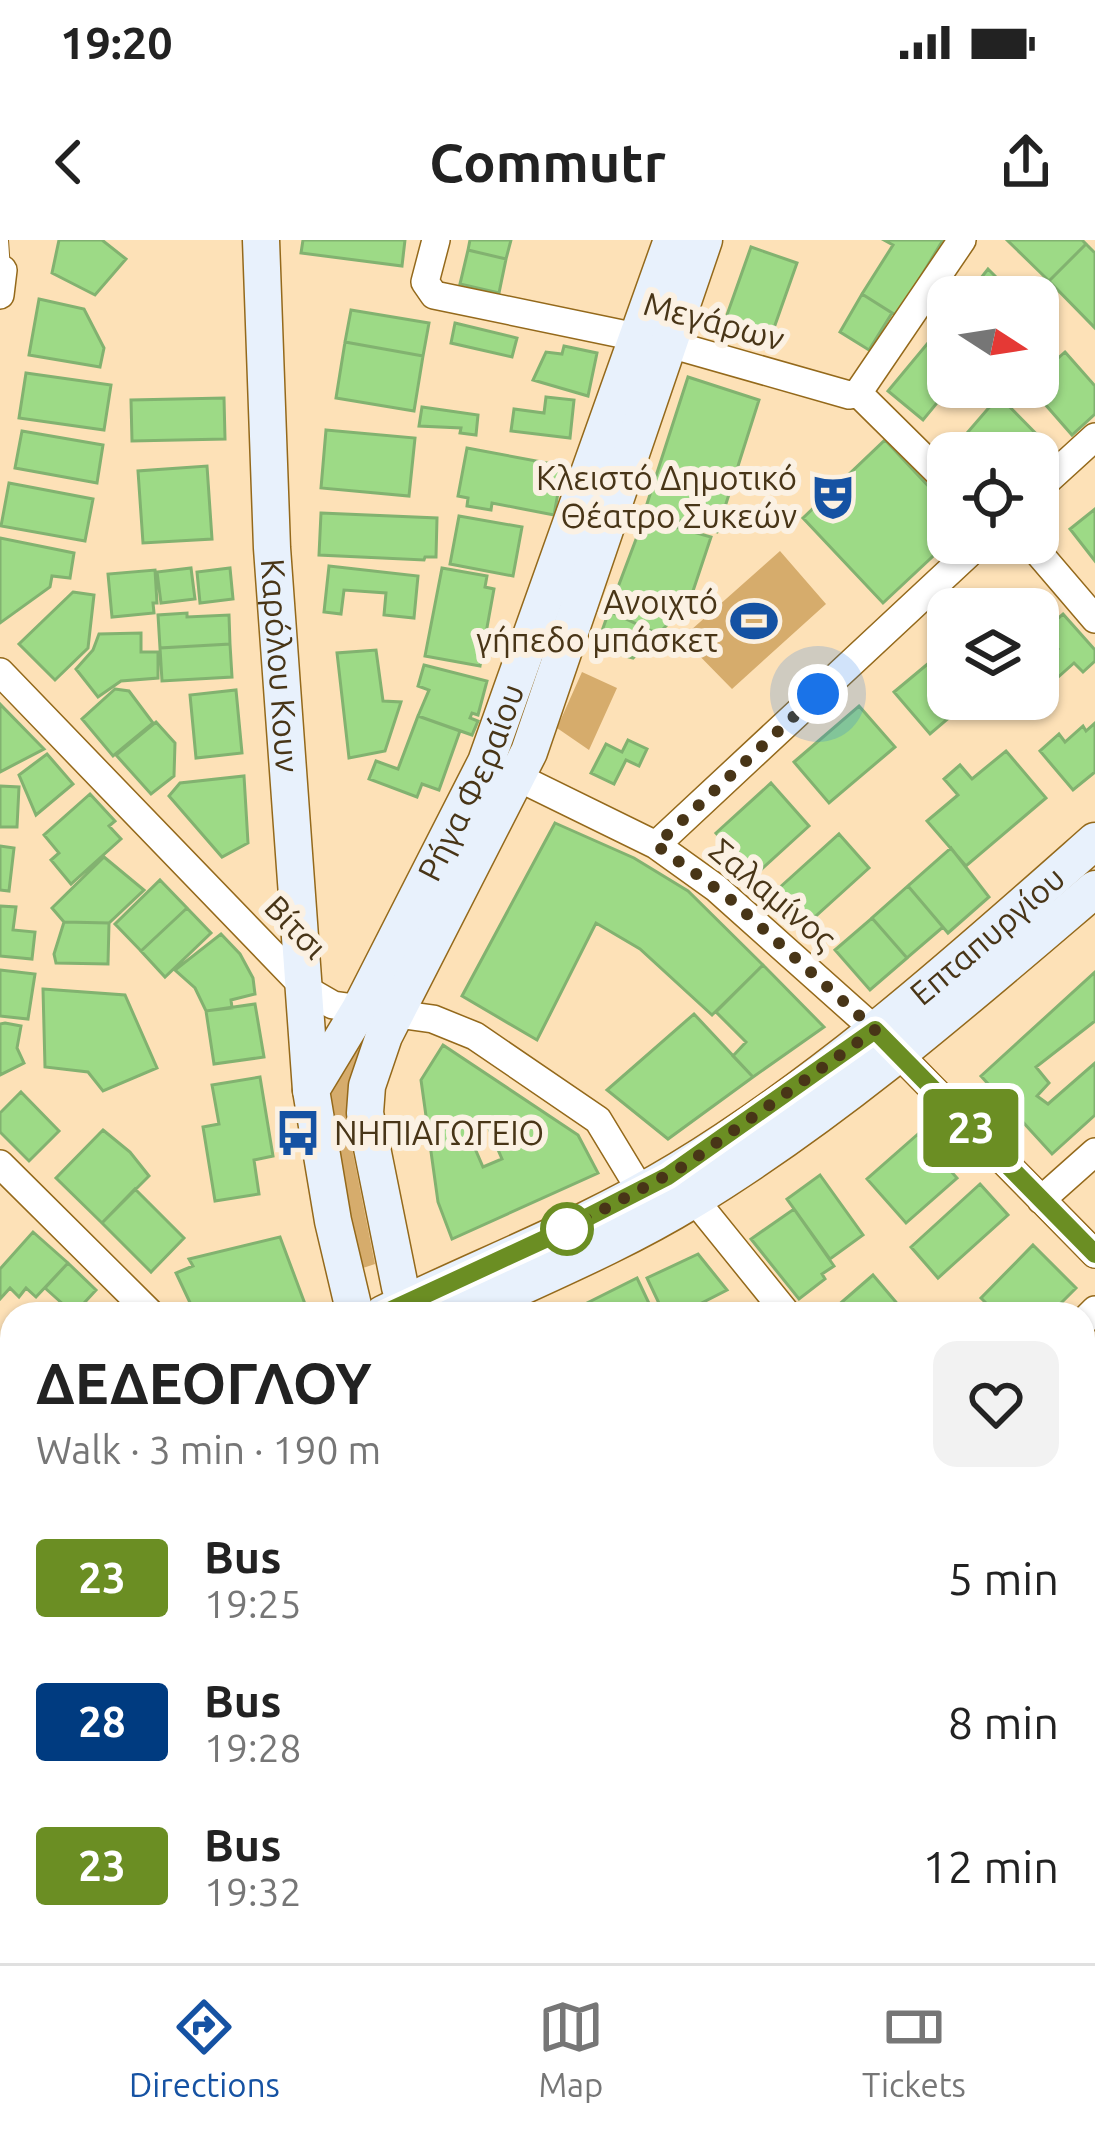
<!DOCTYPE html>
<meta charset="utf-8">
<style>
body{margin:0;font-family:Ubuntu,sans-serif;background:#f2f2f2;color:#222;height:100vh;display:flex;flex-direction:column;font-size:45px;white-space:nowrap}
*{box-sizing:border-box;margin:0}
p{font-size:39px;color:#767676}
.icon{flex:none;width:66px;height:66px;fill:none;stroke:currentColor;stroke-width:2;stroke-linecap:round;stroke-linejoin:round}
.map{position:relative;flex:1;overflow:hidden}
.sheet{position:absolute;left:0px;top:1062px;width:1095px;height:663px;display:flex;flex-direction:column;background:#fff;border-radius:36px 36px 0 0;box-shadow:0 3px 9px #0004}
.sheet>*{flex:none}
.badge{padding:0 24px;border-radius:9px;font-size:42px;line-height:78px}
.needle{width:78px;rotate:102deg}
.controls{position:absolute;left:927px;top:36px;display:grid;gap:24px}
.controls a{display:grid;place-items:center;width:132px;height:132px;border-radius:24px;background:#fff;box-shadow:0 3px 9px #0004;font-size:60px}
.you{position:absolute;width:60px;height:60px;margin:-30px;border:9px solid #fff;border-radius:50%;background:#1a73e8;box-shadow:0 0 0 18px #1a73e833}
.map>.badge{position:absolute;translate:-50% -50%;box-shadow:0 0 0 6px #fff}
.round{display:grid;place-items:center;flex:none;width:126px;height:126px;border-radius:24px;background:#f2f2f2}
.head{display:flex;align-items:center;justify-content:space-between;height:204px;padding:0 36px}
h1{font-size:57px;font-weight:700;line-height:90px}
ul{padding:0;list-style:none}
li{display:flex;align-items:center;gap:36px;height:144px;padding:0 36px}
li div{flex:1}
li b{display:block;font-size:45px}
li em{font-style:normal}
li .badge{min-width:132px;font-weight:700;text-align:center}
.status{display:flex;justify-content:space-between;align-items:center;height:84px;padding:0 60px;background:#fff;direction:ltr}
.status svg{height:33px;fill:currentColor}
header{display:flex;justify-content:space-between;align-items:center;height:156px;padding:0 36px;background:#fff;font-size:54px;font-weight:700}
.tabs{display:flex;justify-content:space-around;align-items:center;height:168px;border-top:3px solid #e0e0e0;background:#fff;font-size:33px;color:#767676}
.tabs a{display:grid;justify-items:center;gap:6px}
.tabs .current{color:#1552a3}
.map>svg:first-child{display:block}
</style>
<div class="status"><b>19:20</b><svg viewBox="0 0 49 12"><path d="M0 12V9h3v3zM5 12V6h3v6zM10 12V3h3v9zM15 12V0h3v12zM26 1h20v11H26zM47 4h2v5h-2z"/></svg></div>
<header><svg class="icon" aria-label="back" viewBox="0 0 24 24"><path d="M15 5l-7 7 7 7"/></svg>Commutr<svg class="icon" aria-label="share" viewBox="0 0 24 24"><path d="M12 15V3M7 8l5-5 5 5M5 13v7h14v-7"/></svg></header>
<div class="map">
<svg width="1095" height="1723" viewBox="0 0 1095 1723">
<rect width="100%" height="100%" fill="#fde1b7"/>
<!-- green -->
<path fill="#d6ac6c" d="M780,311l46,53 -94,85 -50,-51z
M582,432l35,16 -28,62 -32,-22z
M363,792l4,9 -18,92 26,131 -12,4c-9,-42 -44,-149 -29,-187 7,-17 20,-33 29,-49z
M188,1713h296v10h-305z
M516,1713h485l1,10h-485z"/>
<!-- building -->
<path fill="#9dda86" stroke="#82b270" stroke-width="3" fill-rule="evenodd" d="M102,0l24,19 -31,36 -43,-22 7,-33z
M303,0h102l-3,26 -101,-13z
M470,0h41l-5,19 -38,-9z
M884,0h59l-46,76 -35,-22 31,-49z
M1007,0h75l4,4 -37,37z
M1086,4l9,9v75l-46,-47z
M751,7l46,16 -28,79 -46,-16z
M468,10l38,9 -7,34 -39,-9z
M988,29l28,28h-50z
M862,54l30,19 -23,37 -29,-18z
M39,59l45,10 20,39 -4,19 -71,-12z
M351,70l78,13 -6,33 -78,-14z
M455,83l62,15 -5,19 -61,-14z
M937,92l11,9 2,46 -27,33 -35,-29z
M345,102l78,14 -9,55 -78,-13z
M564,106l33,7 -9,43 -55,-16 13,-28 16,2z
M1065,112l30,34v28l-23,21 -42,-48h8v-11z
M26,133l85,12 -7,45 -85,-12z
M688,137l71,23 -42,132 -72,-22z
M999,156l54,55 -15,13v-11h-67l-10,-13z
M546,157l28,3 -4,38 -59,-7 3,-22 30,4z
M224,158l1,41 -93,2 -1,-41z
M422,167l56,8 -2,20 -16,-2 1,-5 -42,-2z
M326,190l89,8 -6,58 -88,-8z
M22,191l81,14 -6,38 -82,-15z
M885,200l63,67v35l-65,61 -80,-85z
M467,208l96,18 -9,49 -62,-12 -1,7 -24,-4 1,-8 -10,-2z
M207,226l5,73 -69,4 -5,-72z
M9,243l84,16 -8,42 -84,-15z
M1095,269v52l-25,-32z
M321,273l116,5 -1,39h-11l-1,3 -105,-5z
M459,276l63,11 -9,49 -63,-12z
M644,278l67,19 -22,66 -31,31 -49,-23z
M0,298l74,15 -4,25 -18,-2 -2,11 -50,36z
M329,326l89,10 -4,42 -30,-3 2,-22 -42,-3 -3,24 -17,-2z
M191,328l4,31 -34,4 -4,-31z
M230,328l3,31 -33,4 -3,-31z
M442,328l45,8 -2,11 9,2 -14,77 -55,-10z
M155,330l2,33h-4l1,10 -42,4 -4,-43z
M73,352l21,3 -6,53 -33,32 -36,-36z
M609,371l49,23 -25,24 -37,-10z
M187,373v4l42,-2 1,29 -70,4 -2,-33z
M1063,374l32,36v11l-12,11 -9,-9 -18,16 -14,-15 16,-15 -16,-17z
M141,393v19h17v26l-37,3 -23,16 -22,-28 17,-19 6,-16z
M230,404l2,33 -70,4 -2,-33z
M948,407v52h23l-41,35 -36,-42z
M376,410l7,51 18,1 -16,49 -36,7 -12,-105z
M424,425l63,16 -9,34 -6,-2 -2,5 8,3 -6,14 -54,-19 11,-26 -11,-4z
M115,449l14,2 24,32 -40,33 -31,-37z
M236,450l6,63 -46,5 -6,-63z
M0,464l44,45 -44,23z
M859,466l36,41 -66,56 -35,-41z
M418,476l42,15 -21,59 -17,-6 -5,13 -48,-18 7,-18 22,8z
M156,482l19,21 -1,33 -23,18 -35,-39z
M1095,483v49l-22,18 -33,-39 19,-17 6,8 18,-16 3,5z
M628,500l19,9 -8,17 -13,-6 -12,24 -23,-11 15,-29 16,8z
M1006,511l40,47 -80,68 -39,-45 31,-26 -14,-16 16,-14 12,14z
M47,514l26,30 -37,31 -17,-40z
M244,536l4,67 -26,14 -53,-61 11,-13z
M771,543l38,43 -55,50 -38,-43z
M0,546l19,1 -2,40h-17z
M90,554l25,27 -6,5 12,13 -50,45 -20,-24 8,-7 -15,-18z
M555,583l79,35 54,33 75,74 -51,50 -72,-66 -44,-26 -59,117 -75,-44z
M839,594l30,34 -61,55 -30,-34z
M0,606l14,2 -5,43 -9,-1z
M951,608l38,49 -41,36 -40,-47z
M104,617l40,33 -35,33 -45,-1 -12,-14z
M160,640l27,28 -46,43 -26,-27z
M908,646l35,41 -36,31 -35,-40z
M0,666l16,1 -3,23 22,2 -3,27 -32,-3z
M187,668l24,25 -46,44 -24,-26z
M872,678l35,40 -37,32 -35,-40z
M64,682l45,1 -1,41 -52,-1 -2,-9z
M221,694l19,20 13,24 2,16 -24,6 1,8 -26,3 -11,-23 -20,-18z
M763,725l61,62 -71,50 -20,-21 13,-14 -30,-30z
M0,730l35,4 -7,45 -28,-3z
M1095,732v49l-59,46 13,16 -12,13 11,8 47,-41v52l-43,39 -71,-78z
M43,749l82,6 32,73 -54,23 -15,-19 -43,-5z
M255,764l9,53 -50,7 -8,-53z
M694,774l59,63 -85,62 -61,-49z
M5,783l16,3 -4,22 7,15 -24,12v-51z
M443,805l135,90 20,38 -146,66 -14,-37 -17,-122zM486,882l16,37 -19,8 -16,-37z
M260,837l13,79 -19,4 5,34 -44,7 -12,-74 16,-3 -7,-39z
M21,852l38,39 -30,30 -29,-29v-19z
M103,890l27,22 19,24 -47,47 -46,-45z
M918,894l39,44 -51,45 -39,-44z
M820,935l43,60 -33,24 -43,-60z
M980,944l28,31 -70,63 -27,-31z
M135,949l49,49 -33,34 -49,-49z
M794,969l40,57 -12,8 3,5 -26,20 -48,-60z
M33,992l35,31 -32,34 -10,-9 -7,9 -9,-9 -10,11v-30z
M280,997l28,75 -109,2 -6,-5 -17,-36 17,-7 -4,-7z
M1033,1005l43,43 -26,26h-53l-16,-16z
M698,1014l29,36 -47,24h-16l-17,-36z
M68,1023l28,27 -22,24 -29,-26z
M873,1035l33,39h-78z
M637,1038l17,36h-89z
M1085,1122l10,17v22l-12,7z
M0,1147l12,23v18l-12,6z
M1095,1432v51l-12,3v-52z
M1095,1483v76l-12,3v-76z
M12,1509v78l-12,3v-80z
M1095,1559v82l-12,2v-81z
M12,1636v48l-12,4v-48z
M1095,1641v47l-7,1 -5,-46z
M61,1713h63l-8,10h-62z"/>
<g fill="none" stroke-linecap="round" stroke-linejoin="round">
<defs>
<path id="lane" d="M1,0l2,30"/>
<path id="street" d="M436,0l-11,42 9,13 236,49 179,51 9,-2 90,89
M0,55l3,-25
M858,153l104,-153
M1038,249l57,-52
M1030,303l65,76
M0,432l307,318 26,15 100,14 42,17 123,84 43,71
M501,529l155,76 60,43 159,142 220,224
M656,605l324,-302
M0,924l151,150
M694,959l93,115
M1041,960l54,-48
M1083,1082l12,-12
M1083,1240l12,15
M0,1308l12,39
M0,1605l12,-4
M1050,1713l2,10
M162,1723l8,-10"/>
<g id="secondary">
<path id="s1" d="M261,0l11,308 39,542"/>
<path id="s2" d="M355,1074l-22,-93 -22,-131 49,-81 126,-247 186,-522"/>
<path id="s3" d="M383,1074c98,-48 202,-87 296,-144 151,-92 284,-212 416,-329"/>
<path d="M410,1074l-10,-27 -35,-174 2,-27 17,-50 145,-284 175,-512"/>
<path d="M462,1074c76,-36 157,-69 229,-113 146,-89 274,-201 404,-312"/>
<path d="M0,1249l12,-5"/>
<path d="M0,1280l12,-5"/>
</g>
</defs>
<!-- lane casing -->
<use href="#lane" stroke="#94691b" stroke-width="16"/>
<!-- street casing -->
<use href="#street" stroke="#94691b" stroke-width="30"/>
<!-- secondary casing -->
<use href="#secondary" stroke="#94691b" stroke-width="39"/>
<!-- lane -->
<use href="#lane" stroke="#fff" stroke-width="14"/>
<!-- street -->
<use href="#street" stroke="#fff" stroke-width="27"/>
<!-- secondary -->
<use href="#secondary" stroke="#e8f1fc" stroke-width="36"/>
</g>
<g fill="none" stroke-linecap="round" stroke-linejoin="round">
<defs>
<path id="line" d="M383,1074l162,-75 123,-63 207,-146 220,224"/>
</defs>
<!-- line casing -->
<use href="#line" stroke="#fff" stroke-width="27"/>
<!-- line -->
<use href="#line" stroke="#6b8e23" stroke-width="18"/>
<!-- walk -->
<path stroke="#483517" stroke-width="12" stroke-dasharray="0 21.6" d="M567,989l117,-63 191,-136 -147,-133 -72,-52 162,-151"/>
</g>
<!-- icons -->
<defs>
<symbol id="theatre-bare" viewBox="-9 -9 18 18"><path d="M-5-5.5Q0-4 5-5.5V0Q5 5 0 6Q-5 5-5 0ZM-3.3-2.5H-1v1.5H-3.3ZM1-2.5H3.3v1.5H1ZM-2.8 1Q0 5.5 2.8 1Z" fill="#1552a3" stroke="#fbf1e3" stroke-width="2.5" paint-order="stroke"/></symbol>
<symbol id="stadium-bare" viewBox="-9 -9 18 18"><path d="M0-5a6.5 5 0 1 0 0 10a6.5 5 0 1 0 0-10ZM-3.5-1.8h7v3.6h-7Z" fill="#1552a3" stroke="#fbf1e3" stroke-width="2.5" paint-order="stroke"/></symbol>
<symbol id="bus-bare" viewBox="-9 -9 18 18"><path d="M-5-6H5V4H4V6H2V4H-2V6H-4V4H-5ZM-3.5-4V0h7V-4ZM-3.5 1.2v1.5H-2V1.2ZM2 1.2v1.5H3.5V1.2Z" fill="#1552a3" stroke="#fbf1e3" stroke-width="2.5" paint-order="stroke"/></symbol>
</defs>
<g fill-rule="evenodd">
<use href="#theatre-bare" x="800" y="224" width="66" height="66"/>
<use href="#stadium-bare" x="721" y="348" width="66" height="66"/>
<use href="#bus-bare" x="265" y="860" width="66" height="66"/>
</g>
<!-- markers -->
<circle fill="#fff" stroke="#6b8e23" stroke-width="6" cx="567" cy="989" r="24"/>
<g text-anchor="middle" stroke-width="12" stroke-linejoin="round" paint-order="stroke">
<!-- street labels -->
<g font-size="33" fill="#483517" stroke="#fbf1e3">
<text transform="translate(714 81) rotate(15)" y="12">Μεγάρων</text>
<text dy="12" stroke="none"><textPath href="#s1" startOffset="426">Καρόλου Κουν</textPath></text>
<text dy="12" stroke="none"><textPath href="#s2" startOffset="576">Ρήγα Φεραίου</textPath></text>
<text transform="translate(773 654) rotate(40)" y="12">Σαλαμίνος</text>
<text transform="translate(296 687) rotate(46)" y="12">Βίτσι</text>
<text dy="12" stroke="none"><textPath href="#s3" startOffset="717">Επταπυργίου</textPath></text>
</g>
<!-- poi labels -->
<g font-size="33" fill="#483517" stroke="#fbf1e3" text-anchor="end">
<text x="797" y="250">Κλειστό Δημοτικό<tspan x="797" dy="38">Θέατρο Συκεών</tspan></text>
<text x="718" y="374">Ανοιχτό<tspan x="718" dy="38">γήπεδο μπάσκετ</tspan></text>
<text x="334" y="905" text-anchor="start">ΝΗΠΙΑΓΩΓΕΙΟ</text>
</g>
</g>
</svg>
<div class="controls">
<a><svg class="needle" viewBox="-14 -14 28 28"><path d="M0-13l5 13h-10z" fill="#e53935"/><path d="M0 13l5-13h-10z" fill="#767676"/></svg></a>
<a><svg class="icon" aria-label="locate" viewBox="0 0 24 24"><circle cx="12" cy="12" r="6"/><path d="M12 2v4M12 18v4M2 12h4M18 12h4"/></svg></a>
<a><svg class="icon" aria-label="layers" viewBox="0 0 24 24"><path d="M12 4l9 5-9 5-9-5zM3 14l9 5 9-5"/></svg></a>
</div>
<div class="you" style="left:818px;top:454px"></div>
<b class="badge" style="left:971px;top:888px;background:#6b8e23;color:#fff">23</b>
<section class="sheet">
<div class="head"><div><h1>ΔΕΔΕΟΓΛΟΥ</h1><p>Walk · 3 min · 190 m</p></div><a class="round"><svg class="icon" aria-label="heart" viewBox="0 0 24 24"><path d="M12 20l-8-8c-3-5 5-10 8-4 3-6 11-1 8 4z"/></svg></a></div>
<ul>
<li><span class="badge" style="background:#6b8e23;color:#fff">23</span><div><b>Bus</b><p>19:25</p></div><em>5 min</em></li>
<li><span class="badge" style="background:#003b80;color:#fff">28</span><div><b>Bus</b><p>19:28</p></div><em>8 min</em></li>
<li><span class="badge" style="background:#6b8e23;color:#fff">23</span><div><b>Bus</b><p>19:32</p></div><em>12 min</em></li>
</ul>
</section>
</div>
<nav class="tabs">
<a class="current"><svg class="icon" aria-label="directions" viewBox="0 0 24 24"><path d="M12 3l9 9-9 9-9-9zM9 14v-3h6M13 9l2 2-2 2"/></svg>Directions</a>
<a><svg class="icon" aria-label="map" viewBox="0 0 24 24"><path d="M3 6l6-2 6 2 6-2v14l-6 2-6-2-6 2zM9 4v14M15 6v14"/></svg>Map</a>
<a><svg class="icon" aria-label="tickets" viewBox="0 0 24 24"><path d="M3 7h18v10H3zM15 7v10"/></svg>Tickets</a>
</nav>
